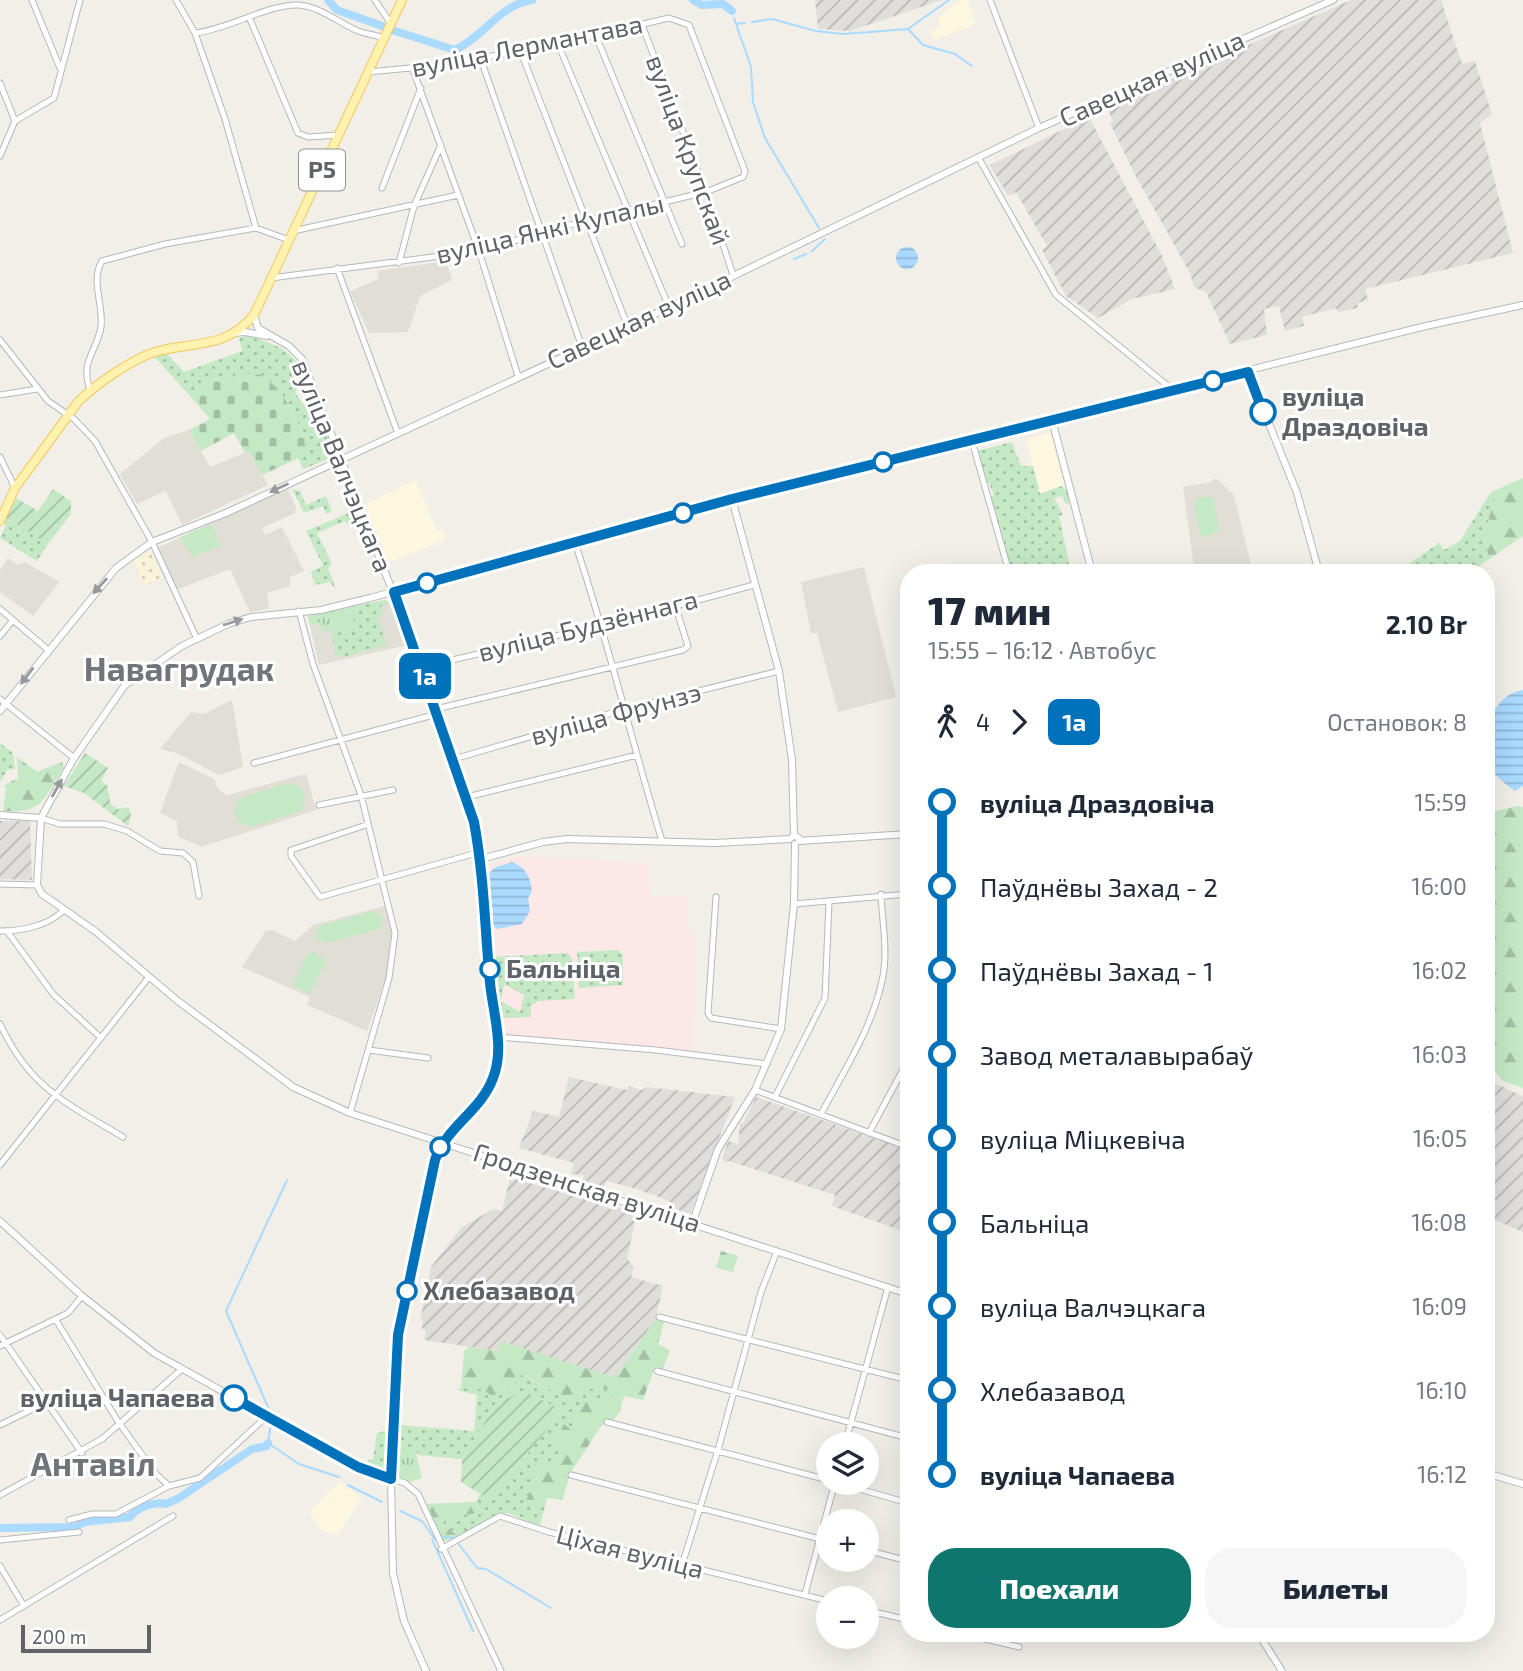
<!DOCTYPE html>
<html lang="ru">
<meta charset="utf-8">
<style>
body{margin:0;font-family:"Exo 2",sans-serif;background:#f6f6f7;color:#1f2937;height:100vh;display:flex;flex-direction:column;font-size:26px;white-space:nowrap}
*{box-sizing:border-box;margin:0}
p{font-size:23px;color:#747a83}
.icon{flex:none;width:38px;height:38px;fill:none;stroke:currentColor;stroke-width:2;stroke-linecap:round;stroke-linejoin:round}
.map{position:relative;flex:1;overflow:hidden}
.panel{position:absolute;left:900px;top:564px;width:595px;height:1078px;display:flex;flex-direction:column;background:#fff;border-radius:28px;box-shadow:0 7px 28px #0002}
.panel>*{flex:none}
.badge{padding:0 14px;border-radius:10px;font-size:24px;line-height:46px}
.tools{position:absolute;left:816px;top:1432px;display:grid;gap:14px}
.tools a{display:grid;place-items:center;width:63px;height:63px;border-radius:50%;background:#fff;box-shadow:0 7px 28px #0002;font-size:35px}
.scale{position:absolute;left:21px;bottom:18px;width:130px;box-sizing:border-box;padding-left:7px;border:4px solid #5f6368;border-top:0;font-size:19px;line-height:24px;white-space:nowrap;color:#5f6368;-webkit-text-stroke:5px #fff;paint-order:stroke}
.map>.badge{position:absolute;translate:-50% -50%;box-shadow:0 0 0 4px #fff}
.legs{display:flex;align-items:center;gap:10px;height:77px;padding:0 28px;font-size:23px}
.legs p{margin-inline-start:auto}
.summary{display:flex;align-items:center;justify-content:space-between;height:119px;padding:0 28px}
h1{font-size:38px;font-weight:800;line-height:52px}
.button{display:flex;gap:14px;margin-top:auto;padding:14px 28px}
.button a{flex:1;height:80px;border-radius:28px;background:#0f766e;color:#fff;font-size:28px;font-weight:800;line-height:80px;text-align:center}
.button a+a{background:#f6f6f7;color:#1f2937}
ul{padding:0 28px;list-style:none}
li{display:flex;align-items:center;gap:24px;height:84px;font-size:26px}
li i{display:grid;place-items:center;width:10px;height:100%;margin:0 9px;background:currentColor}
li i::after{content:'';width:18px;height:18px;margin:-9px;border:5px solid;border-radius:50%;background:#fff}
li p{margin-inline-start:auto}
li:first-child i{background:linear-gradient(#0000 50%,currentColor 0)}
li:last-child i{background:linear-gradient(currentColor 50%,#0000 0)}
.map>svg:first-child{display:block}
</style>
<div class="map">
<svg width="1523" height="1671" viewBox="0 0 1523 1671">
<defs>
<pattern id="industrial-furrows" width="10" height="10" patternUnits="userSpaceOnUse" patternTransform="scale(1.75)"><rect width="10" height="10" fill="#e0deda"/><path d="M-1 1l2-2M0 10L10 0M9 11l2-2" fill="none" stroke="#b9b8b5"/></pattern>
<pattern id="grass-dots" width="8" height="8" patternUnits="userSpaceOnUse" patternTransform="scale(1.75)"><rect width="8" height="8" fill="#c5e8c5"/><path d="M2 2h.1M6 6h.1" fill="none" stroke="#a3c0a4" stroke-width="1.8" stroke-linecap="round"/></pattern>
<pattern id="forest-firs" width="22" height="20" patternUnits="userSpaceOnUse" patternTransform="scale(1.75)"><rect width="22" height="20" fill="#c5e8c5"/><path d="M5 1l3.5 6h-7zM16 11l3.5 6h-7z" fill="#a3c0a4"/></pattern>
<pattern id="sand-dots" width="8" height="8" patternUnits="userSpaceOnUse" patternTransform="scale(1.75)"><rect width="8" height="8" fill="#fbf3d9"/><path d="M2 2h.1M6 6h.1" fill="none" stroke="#cec8b4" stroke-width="1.8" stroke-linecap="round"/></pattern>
<pattern id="cemetery-stones" width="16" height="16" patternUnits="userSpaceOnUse" patternTransform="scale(1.75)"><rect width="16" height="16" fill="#c5e8c5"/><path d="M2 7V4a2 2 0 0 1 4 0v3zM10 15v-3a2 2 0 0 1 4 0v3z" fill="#a3c0a4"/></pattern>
<pattern id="park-tufts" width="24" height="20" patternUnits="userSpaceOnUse" patternTransform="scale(1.75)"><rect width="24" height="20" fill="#c5e8c5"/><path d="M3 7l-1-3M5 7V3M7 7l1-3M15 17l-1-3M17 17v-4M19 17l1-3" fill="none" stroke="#a3c0a4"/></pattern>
<pattern id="garden-furrows" width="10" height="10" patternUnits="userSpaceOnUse" patternTransform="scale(1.75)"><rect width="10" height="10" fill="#c5e8c5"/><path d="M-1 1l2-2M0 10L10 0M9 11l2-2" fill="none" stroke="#a3c0a4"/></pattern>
<pattern id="water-rules" width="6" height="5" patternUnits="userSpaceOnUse" patternTransform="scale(1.75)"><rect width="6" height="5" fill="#aadaff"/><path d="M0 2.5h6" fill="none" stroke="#8eb4d2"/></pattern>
</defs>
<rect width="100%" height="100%" fill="#f1efe8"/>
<!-- commercial -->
<path fill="#fef7e0" d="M959,0h9l8,24 -41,16 -4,-9 10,-4 -3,-9z
M1050,433l15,52 -25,9 -14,-55z
M416,480l21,51 6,-1 3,10 -57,22 -24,-57z
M340,1482l22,16 -24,37 -17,-5 -12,-18z"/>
<!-- industrial -->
<path fill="url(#industrial-furrows)" d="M815,0h127l-92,31 -32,-2z
M1351,0h90l21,64 13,-3 17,53 -12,9 33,130 -148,36 3,11 -11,3 1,5 -20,4 -2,-4 -34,9 2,9 -19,5 -6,-25 -15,3 3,26 -37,9 -24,-52 -12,-5 -4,-14 -56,-100 -24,-50 3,-2 -6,-14z
M1089,117l73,139 13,33 -43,10 -34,19 -32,-22 -24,-46 5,-4 -31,-54 -8,4 -18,-31z
M0,821h30l2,59 -32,-1z
M569,1077l58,13 2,-4 13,4 5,-3 88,10 -45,117 -19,-7 1,-4 -10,-5 -32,-11 -24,-6 -2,7 -22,-7 2,-6 -13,-1 3,-11 -55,-15 14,-37 26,6z
M1491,1082l32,14v136l-37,-16v-120z
M756,1097l152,53v83l-76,-27 3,-11 -106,-34 -4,1 -3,-4 6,-17 10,3 2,-21h3z
M510,1178l72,19 31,13 1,-4 23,6 -10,47 7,8 -3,10 32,9 -7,32 -39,57 -7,1 -105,-33 -7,8 -74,-11 2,-10 -4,-1 1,-8 -3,-1 11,-53 30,-39 32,-19 9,2z"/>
<!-- education -->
<path fill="#e1ded6" d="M446,261l6,19 -32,16 -12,36 -39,1 -19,-42 29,-12 -2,-8z
M189,430l21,37 39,-16 19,34 -86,40 -16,-34 -29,13 -17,-30 44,-36z
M1216,478l18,17 19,77h-67l8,-5 -11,-80 28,-5z
M288,489l8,18 -1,6 -33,15 3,7 17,-8 22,44 -14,6v9l-23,7 2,16 -19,3 -20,-43 -54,21 -18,-38 1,-5z
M8,558l10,7 7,-3 34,20 -26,34 -33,-24v-22z
M864,567l32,130 -58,15 -21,-79h-6l-10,-51z
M385,600l7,3 16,42 -89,20 -11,-49z
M232,700l11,67 -24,8 -42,-22 -17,-4 31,-37 13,2z
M179,762l35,17 4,10 9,6 79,-21 10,36 -115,37 -23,-11 -1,-15 -17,-8z
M385,906l8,29 -5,37 -21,59 -60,-26 3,-8 -68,-30 24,-36 6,-1 23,11 18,-16z"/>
<!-- medical -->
<path fill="#fce8e6" d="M519,856l130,7 2,33 35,1 2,33 6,1 3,83 -4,2v35l-193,-15 -15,-165 2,-6z"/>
<!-- grass -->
<path fill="url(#grass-dots)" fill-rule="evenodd" d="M246,336c29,7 49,15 62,44l-10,6 -3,7 10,13 15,3 16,39 -5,10 -28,11 -5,-11 9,-18 -26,-48 -18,-17 -41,7 -17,-3 -16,16 -34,-38 11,-4 18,19 58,-21 -3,-13z
M1012,442l9,24h12l7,28 21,-8 7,5 1,13 -4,-1 -3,-7 -8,2 9,17 -4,1 12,56h-55l-3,-8 -3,1 -20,-68 4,-2 -5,-12h-3l-9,-32z
M292,489l8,2 6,14 20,-9 6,15 -6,3 -3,-8 -19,7z
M1498,489l-14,45 5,25 -18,13h-74l42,-29 5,7 16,-9 31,-49z
M349,513l6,10 -7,3 -3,-5 -28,12 15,31 -4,4 8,21 -6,-7 -15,3 -4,-13 12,-7 -17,-34z
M6,518l42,26 -11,17 -37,-23 6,-13 -3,-2z
M385,600l4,2 -8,3 3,8 -7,3 10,29 -43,12 -8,-1 -5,-26 -9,2 -2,-9 -10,2 -2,-9z
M0,743l13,10 2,16 -8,1 -7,12z
M618,950l5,5v30l-44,3 -2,-36z
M568,953l4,6 3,40 -37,2 -7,5v11l-32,1 -6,-61zM504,984l20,11 -4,17 -19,-11z
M521,1374l38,21 21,-7 34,1 -3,11 -33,9 -6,22 -19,33 -27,13h11l-10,21h20l-7,28 -32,-13 -10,1 -40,22 -15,-11 1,-6 37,-8 -5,-9 4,-8 10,6 72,-89 -31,-17 -32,5 -37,60 -44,-4 -3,-6 -20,-5 3,-19 76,6 3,-36 -20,-5 4,-2 49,2z
M385,1431l2,33 -5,8 -14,-5v-7l5,-1 4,-26z"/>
<!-- forest -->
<path fill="url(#forest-firs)" d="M1523,478v58l-34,23 -5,-25 14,-45z
M17,757l20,15 25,-10 2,6c-21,30 -20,46 -61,43l3,-23 -3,-2 15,-8z
M1518,806l5,1v281l-20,-7 -17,-20v-248z
M721,1251l17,5 -5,16 -17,-4z
M656,1318l8,4 -6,22 12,6 -7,19 -8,-2 -12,33 -19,-4 -4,15 -7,10 -7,-2 -35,53 -9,28 -15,-2 -21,9 1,-9 10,-21h-12l9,-13h19l7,-13 -10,-12 14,-15 8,7 6,-22 9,-13 24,4 3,-11 -33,-1 -14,17 -8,-10 -37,-21 -12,16 -17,7 -10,-8 -22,-1 3,-37 5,-4 29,4 2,-8 4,-1 106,34 7,-1z
M476,1502l5,10 -37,7 -1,6 15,11 -15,6 -16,-38z"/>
<!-- sand -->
<path fill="url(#sand-dots)" d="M150,551l13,27 -18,8 -13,-26z"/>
<!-- cemetery -->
<path fill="url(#cemetery-stones)" d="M237,373l26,2 18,17 26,48 -6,17 -39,18 -13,-24 -4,2 -11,-20 -33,18 -12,-21 21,-11 -21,-24 16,-16 17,3z"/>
<!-- park -->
<path fill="url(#park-tufts)" d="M351,608l5,20 -24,6 -1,-5 -8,2 -2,-9 -10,2 -2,-7z
M395,1444l20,5 7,29 -12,4 -13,-6 -3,-8z"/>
<!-- garden -->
<path fill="url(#garden-furrows)" d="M53,489l18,12v13l-23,30 -42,-26 10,-20 22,13z
M85,753l23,15 -7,13 6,4 4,20 7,4 11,-2 2,9 -3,10 -44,-33 -20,-7z
M531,1394l31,17 -72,89 -29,-18 1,-23 37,-60z"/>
<!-- pitch -->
<path fill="#c5e8c5" d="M1210,496l4,4 5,31 -16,6 -3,-3 -6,-31 4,-5z
M211,524l9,22 -28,11 -12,-20z
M287,783c17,1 23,15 13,28l-48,16 -14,-5 -4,-12 5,-11z
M374,911l10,7 -5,11 -51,14 -11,-4 -1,-7 4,-6z
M313,952l13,9 -16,32 -14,-5 -2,-5 13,-28z"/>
<!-- water -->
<path fill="url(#water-rules)" d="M896 258a11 11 0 1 1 22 0a11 11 0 1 1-22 0Z
M1523,690v96l-8,5c-10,-7 -23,-17 -27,-28 -8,-27 4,-69 35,-73z
M512,862c14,5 19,17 20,30l-4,6 2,13 -8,13 -25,5 -5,-4 -3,-52 7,-6z"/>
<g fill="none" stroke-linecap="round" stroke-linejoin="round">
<!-- stream -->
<path stroke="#aadaff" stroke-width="2" d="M734,18l17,49 2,35 12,36 54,90
M752,22l20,-3 44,12 27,3 65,-5 41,-29
M736,24l9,-1
M908,29l15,16 32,9 17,12
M812,251l13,-12
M794,259l12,-5
M271,1414l-45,-103 61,-131
M271,1423l-3,20 31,21 40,13
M348,1485l34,17
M400,1511l22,10 13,18
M443,1537l12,1
M432,1539l41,92
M458,1543l19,25 9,1 65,39"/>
<!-- river -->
<path stroke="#aadaff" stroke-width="8" d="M328,0l9,10 48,17
M693,0l9,5 21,-1 9,7
M392,30l63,20c29,-13 44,-45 77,-50
M0,1528l75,-1 10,-5 45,-5c7,-10 24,-16 36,-13l13,-6 73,-49 15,-3 1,-3"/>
<defs>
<path id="minor" d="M32,0l28,68
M176,0l19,33 30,86 31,109
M375,0l16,24
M990,0l49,128
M250,19l48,114 10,4 31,-2
M642,25l64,167 27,83
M195,33c32,-3 76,-30 104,-28 22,2 40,18 59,26 8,3 18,4 26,7
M596,36l86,208
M558,44l111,263
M520,50l108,277
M480,57l102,290
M413,70l66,181 39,125
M0,83l15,38
M15,121l39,-23 26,-98
M0,156l15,-35
M978,157l78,138 117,95
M382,188l39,-100
M293,231l165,-36
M399,263l15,-57 27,-61
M337,268l60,163
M271,278l208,-27 105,-30 122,-29 37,-15 2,-6 -56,-146 -20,-7 -111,26 -116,21 -74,7
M0,340l48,61 26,18 21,22 57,101 44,95
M90,390c-10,-30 6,-36 11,-63 3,-21 -11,-47 1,-66l63,-17 91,-16 33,12
M0,395l37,-6
M972,441l37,131
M0,457l15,31
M575,543c33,97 57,200 87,298
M0,609l47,40
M299,611l14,53 48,131 34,138 -6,45 -39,135
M0,636l13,-16
M422,667l202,-47 130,-35
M0,699l74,59
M436,709l247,-59 5,-4 -13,-41
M454,759l168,-49 157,-39
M254,763l183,-49
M467,797l170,-42
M319,805l74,-15
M41,818l19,6h44l23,7 33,20 23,2 10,9 6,34
M366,825l-75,25v6l29,41 160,-45
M0,884l37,1
M716,897l-8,116 3,5 70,11
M794,904l114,-10
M0,931c22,0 48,-5 64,-21
M7,931l46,63 48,44
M0,1024c30,64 66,79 123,113
M498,1037l158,13 111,14
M369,1050l59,8
M755,1090l153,57
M775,1097l50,-99 4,-96
M821,1114c23,-43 53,-89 62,-138 5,-26 -1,-56 -2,-82
M869,1133l39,-73
M0,1165l149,-188
M659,1317l249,63
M56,1320l63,103 37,51 13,12
M0,1335l82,118
M0,1346l68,-33 14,-17
M657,1371l251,67
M607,1422l221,58
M0,1425l45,-22
M845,1444l43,-157
M571,1475l257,66
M391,1479l14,4 13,11 83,177
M835,1482l73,21
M0,1495l102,-56 80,-70
M69,1520l23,-6h24l53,-28 31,-8 67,-62
M0,1540l79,-8
M441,1549l59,-33 49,16 279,69
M866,1550l42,11
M682,1565l36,-115 43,-158 16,-41
M0,1566l24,40
M805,1594l30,-112
M866,1610l42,10
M0,1620l173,-104
M959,1633l60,14"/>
<path id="tertiary" d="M254,315l4,13 31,18 13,13 120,308 45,130 14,62 17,178 -1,31 -18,35 -39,44 -25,96 -21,120 -3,116 2,94 11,48 22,50
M233,333l12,-1 22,4
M1248,372l49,121 22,79
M1052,420l40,152
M732,499l47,172 13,89 2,75
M0,711l116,-143 36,-26 74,-29 402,-186 411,-199 294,-128
M0,815l41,3
M799,841l109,-7
M481,859l62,-17 24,-3 148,4 75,-4 4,-4 6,4
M0,1221l82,75 72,57 204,114 33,12
M693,1221l25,-72 37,-59 26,-61 13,-125 1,-60
M908,1294l-558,-181 -57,-26 -115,-86 -83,-70 -53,-37 -5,-9 4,-67 33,-60 51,-73 57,-39 46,-22 23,-7 70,-7 49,-12 362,-99 694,-173 97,-21
M1486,1473l37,11
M1258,1633l24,38"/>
<path id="primary" d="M0,521l15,-33 63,-86c17,-17 54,-43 77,-50 39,-11 69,-2 99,-37l148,-315"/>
</defs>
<!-- minor casing -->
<use href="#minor" stroke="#b5b8bc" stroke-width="7"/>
<!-- tertiary casing -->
<use href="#tertiary" stroke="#b5b8bc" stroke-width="8"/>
<!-- primary casing -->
<use href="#primary" stroke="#f2c960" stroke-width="10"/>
<!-- minor -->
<use href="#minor" stroke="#fff" stroke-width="5"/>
<!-- tertiary -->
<use href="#tertiary" stroke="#fff" stroke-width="6"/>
<!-- primary -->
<use href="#primary" stroke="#fff2af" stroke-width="8"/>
</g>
<!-- one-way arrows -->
<defs><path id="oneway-solid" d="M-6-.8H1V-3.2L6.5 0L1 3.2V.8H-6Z" transform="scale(1.75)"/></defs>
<g fill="#979a9d">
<use href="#oneway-solid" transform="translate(279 488) rotate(155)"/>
<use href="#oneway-solid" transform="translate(100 586) rotate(132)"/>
<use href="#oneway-solid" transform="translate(233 622) rotate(-18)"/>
<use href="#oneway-solid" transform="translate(27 676) rotate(127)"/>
<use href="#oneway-solid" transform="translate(57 788) rotate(-61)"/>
</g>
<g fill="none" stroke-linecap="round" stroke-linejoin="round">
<defs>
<path id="line-1" d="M234,1398l124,69 33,12 7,-144 37,-175c11,-33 46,-49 58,-82 12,-30 0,-65 -3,-95 -5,-54 -6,-107 -16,-161l-80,-230 338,-93 516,-127 15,40"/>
</defs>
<!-- line-1 casing -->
<use href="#line-1" stroke="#fff" stroke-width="16"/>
<!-- line-1 -->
<use href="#line-1" stroke="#0072bc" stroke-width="10"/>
</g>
<!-- markers -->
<g fill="#fff" stroke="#0072bc" stroke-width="3.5">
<circle cx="1213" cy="381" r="9"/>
<circle cx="1263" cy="412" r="12"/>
<circle cx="883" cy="462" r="9"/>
<circle cx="683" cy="513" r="9"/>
<circle cx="427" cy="583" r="9"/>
<circle cx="490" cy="969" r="9"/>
<circle cx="440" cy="1147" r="9"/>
<circle cx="407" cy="1291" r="9"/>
<circle cx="234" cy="1398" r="12"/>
</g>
<g text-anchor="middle" stroke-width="6" stroke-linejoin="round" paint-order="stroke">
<!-- shield labels -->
<rect fill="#fff" stroke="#8f9295" stroke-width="2" x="299" y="149.5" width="46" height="41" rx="5"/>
<g font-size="24" font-weight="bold" fill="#5f6368">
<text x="322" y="178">Р5</text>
</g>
<!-- street labels -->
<g font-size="26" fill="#5f6368" stroke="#fff">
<text transform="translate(527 46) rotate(-11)" y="9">вуліца Лермантава</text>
<text transform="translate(1152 79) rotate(-24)" y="9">Савецкая вуліца</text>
<text transform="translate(688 150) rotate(70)" y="9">вуліца Крупскай</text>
<text transform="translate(550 229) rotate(-13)" y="9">вуліца Янкі Купалы</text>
<text transform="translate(639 320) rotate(-25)" y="9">Савецкая вуліца</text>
<text transform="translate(342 466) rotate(68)" y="9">вуліца Валчэцкага</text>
<text transform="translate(588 626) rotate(-14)" y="9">вуліца Будзённага</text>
<text transform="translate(616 714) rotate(-15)" y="9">вуліца Фрунзэ</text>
<text transform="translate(587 1188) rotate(18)" y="9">Гродзенская вуліца</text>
<text transform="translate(630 1552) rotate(14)" y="9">Ціхая вуліца</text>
</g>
<!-- stop labels -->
<g font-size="26" font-weight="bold" fill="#5f6368" stroke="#fff" text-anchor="start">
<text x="1282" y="406">вуліца<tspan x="1282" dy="30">Драздовіча</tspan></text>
<text x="506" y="978">Бальніца</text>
<text x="423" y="1300">Хлебазавод</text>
<text x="215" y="1407" text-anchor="end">вуліца Чапаева</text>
</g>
<!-- district labels -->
<g font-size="33" font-weight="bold" fill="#70757a" stroke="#fff">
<text x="179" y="681">Навагрудак</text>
<text x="93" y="1476">Антавіл</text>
</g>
</g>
</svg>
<div class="tools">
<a><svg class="icon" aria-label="layers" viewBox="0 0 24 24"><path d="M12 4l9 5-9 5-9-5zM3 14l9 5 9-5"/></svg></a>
<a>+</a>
<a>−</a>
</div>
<div class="scale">200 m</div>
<b class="badge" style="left:425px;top:676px;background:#0072bc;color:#fff">1а</b>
<section class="panel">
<div class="summary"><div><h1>17 мин</h1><p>15:55 – 16:12 · Автобус</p></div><b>2.10 Br</b></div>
<div class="legs"><svg class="icon" aria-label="walk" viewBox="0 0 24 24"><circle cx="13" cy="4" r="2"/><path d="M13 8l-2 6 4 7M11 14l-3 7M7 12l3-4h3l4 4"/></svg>4<svg class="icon" aria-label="forward" viewBox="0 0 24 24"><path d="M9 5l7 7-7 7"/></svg><b class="badge" style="background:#0072bc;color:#fff">1а</b><p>Остановок: 8</p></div>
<ul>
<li><i style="color:#0072bc"></i><b>вуліца Драздовіча</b><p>15:59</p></li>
<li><i style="color:#0072bc"></i><span>Паўднёвы Захад - 2</span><p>16:00</p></li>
<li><i style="color:#0072bc"></i><span>Паўднёвы Захад - 1</span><p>16:02</p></li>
<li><i style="color:#0072bc"></i><span>Завод металавырабаў</span><p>16:03</p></li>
<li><i style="color:#0072bc"></i><span>вуліца Міцкевіча</span><p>16:05</p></li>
<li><i style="color:#0072bc"></i><span>Бальніца</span><p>16:08</p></li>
<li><i style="color:#0072bc"></i><span>вуліца Валчэцкага</span><p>16:09</p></li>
<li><i style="color:#0072bc"></i><span>Хлебазавод</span><p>16:10</p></li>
<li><i style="color:#0072bc"></i><b>вуліца Чапаева</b><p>16:12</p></li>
</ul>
<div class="button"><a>Поехали</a><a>Билеты</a></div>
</section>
</div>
